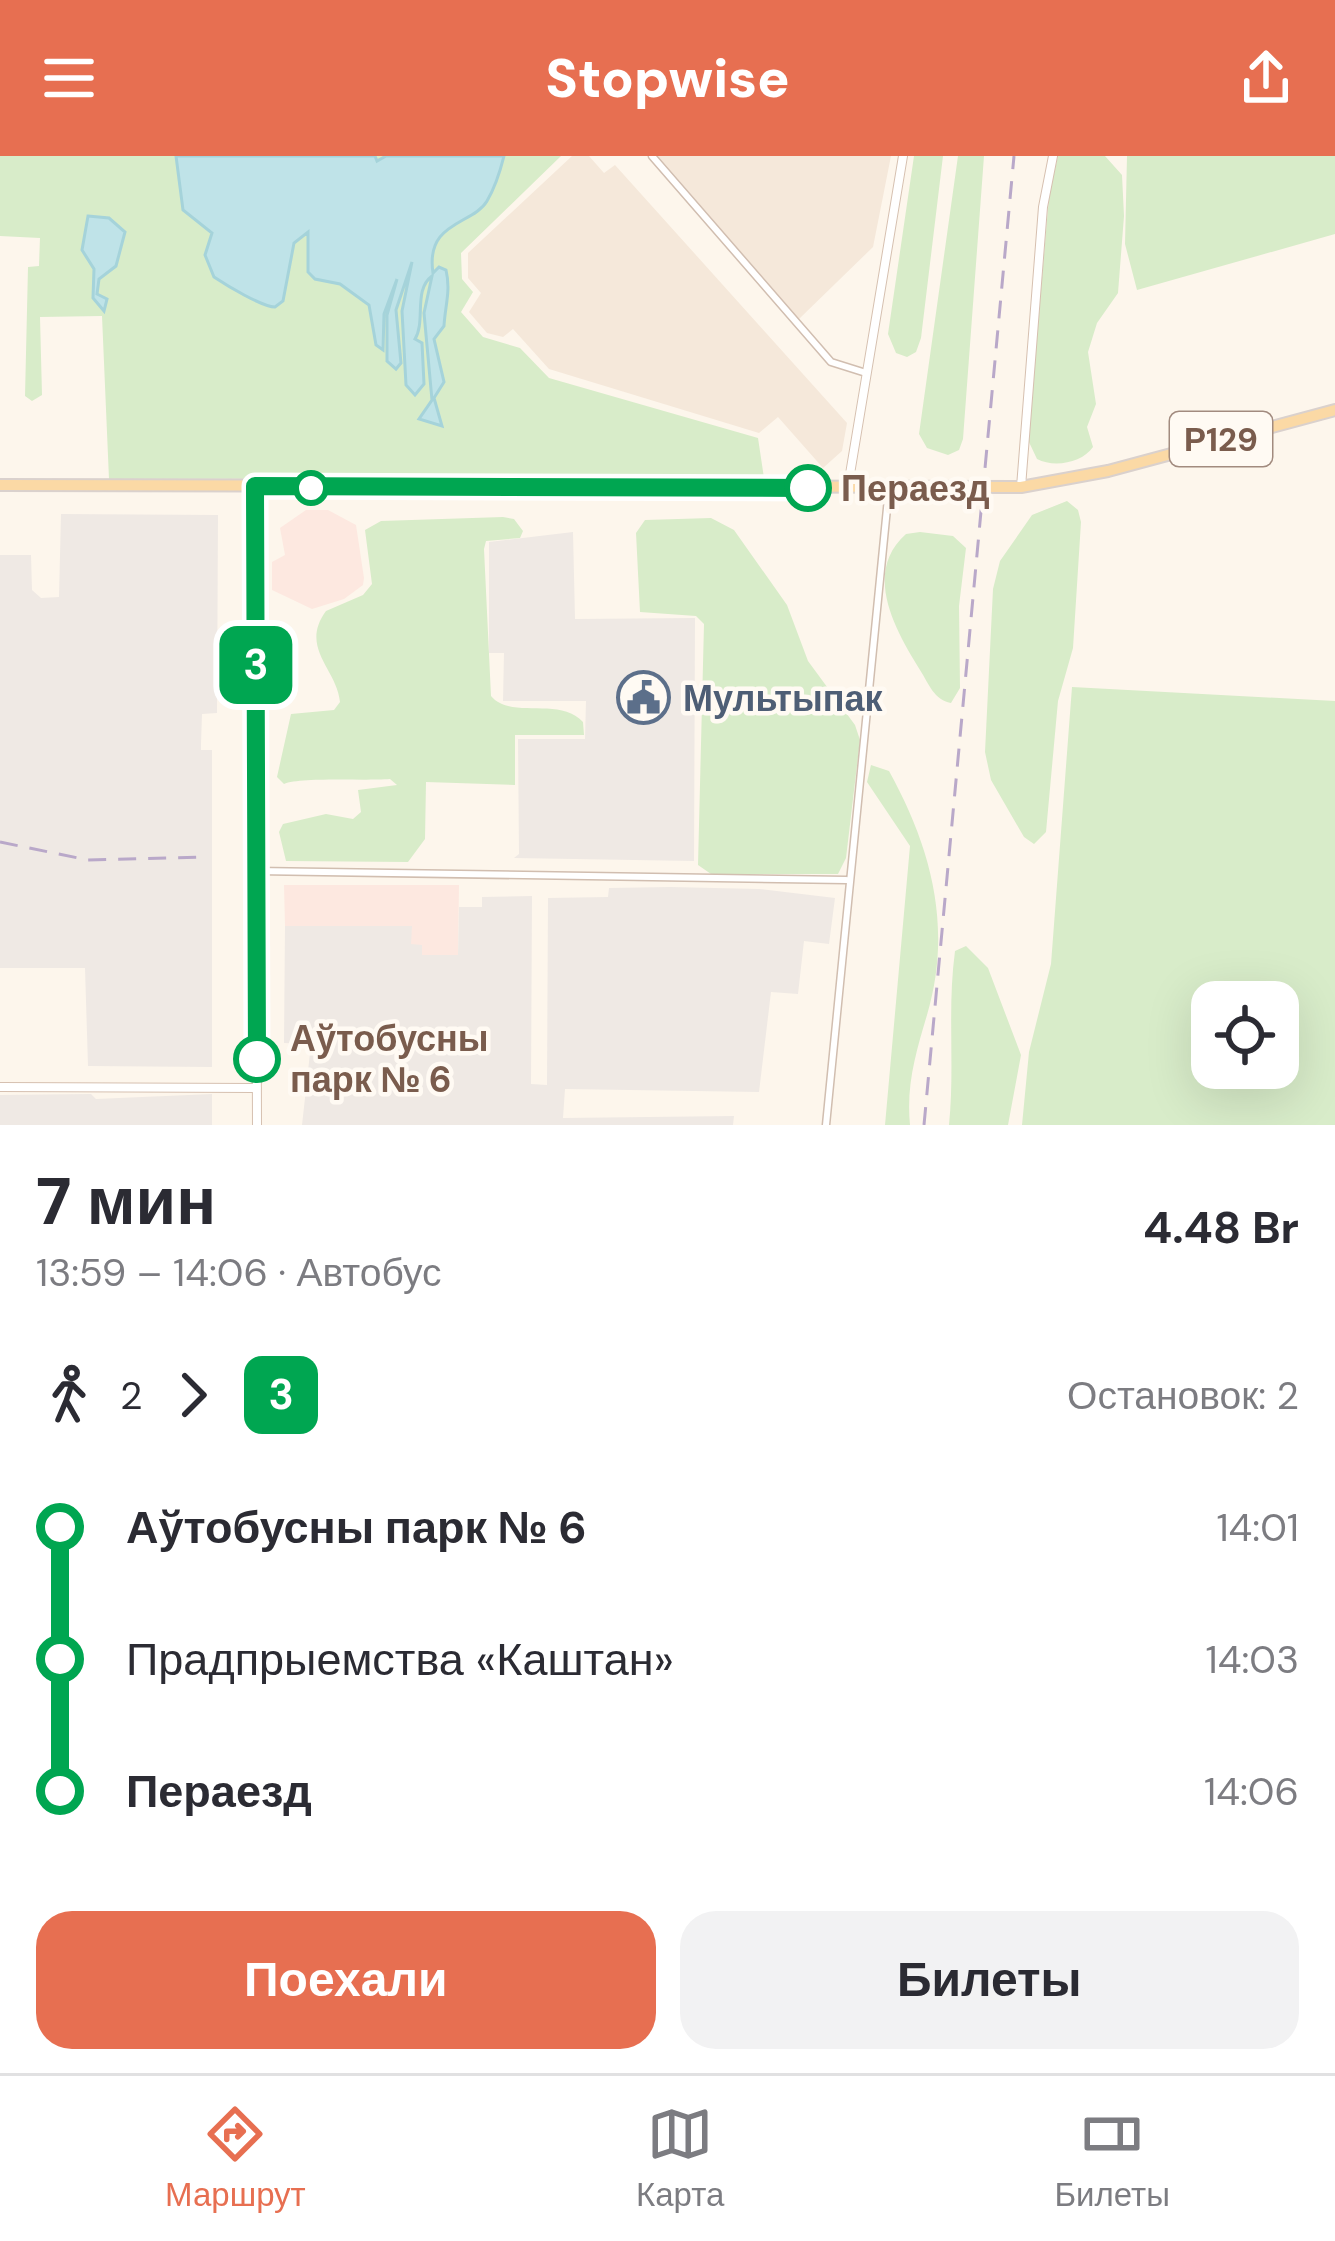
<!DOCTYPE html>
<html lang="ru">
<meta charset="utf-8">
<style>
body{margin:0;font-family:"DM Sans",sans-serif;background:#f2f2f3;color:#2b2b33;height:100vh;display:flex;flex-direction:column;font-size:45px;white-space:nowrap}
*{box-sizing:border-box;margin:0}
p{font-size:39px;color:#7c7c81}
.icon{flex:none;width:66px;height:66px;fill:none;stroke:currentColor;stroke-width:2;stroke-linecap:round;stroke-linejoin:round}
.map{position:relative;height:969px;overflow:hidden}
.details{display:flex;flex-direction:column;background:#fff;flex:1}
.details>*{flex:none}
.badge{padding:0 24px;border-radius:18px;font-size:42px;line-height:78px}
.buttons{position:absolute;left:1191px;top:825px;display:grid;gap:24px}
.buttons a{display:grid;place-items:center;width:108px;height:108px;border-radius:24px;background:#fff;box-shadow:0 12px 48px #0002;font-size:60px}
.map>.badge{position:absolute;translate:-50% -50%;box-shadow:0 0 0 6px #fff}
.legs{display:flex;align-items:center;gap:18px;height:132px;padding:0 36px;font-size:39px}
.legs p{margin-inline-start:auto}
.overview{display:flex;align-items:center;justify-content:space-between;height:204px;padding:0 36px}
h1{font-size:66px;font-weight:800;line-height:90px}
.primary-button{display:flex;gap:24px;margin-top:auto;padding:24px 36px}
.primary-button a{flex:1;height:138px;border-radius:36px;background:#e76f51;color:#fff;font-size:48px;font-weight:800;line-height:138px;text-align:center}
.primary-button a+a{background:#f2f2f3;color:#2b2b33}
ul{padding:0 36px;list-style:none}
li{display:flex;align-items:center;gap:42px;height:132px;font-size:45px}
li i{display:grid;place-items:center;width:18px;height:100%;margin:0 15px;background:currentColor}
li i::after{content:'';width:30px;height:30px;margin:-15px;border:9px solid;border-radius:50%;background:#fff}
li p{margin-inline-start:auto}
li:first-child i{background:linear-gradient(#0000 50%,currentColor 0)}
li:last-child i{background:linear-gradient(currentColor 50%,#0000 0)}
header{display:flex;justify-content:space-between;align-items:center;height:156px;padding:0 36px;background:#e76f51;color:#fff;font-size:54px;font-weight:800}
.tabs{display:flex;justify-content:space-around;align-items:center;height:168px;border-top:3px solid #e1e1e2;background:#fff;font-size:33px;color:#7c7c81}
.tabs a{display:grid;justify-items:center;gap:6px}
.tabs .on{color:#e76f51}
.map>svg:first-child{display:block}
</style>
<header><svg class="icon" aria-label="menu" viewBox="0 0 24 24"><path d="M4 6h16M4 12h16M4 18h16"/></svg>Stopwise<svg class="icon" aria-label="share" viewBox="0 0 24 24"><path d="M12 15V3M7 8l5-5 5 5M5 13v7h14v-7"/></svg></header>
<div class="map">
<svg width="1335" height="969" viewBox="0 0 1335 969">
<rect width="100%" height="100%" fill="#fdf6ec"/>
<!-- residential -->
<path fill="#f5e8da" d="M572,0h17l15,17 11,-8 232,258 -5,28 -19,17 -45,-51 -19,16 -210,-64 -36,-40 -10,8 -16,-4 -18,-21 12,-19 -13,-15v-25z
M658,0h233l-18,91 -74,72z"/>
<!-- commercial -->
<path fill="#fde8e0" d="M306,354h22l28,15 8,53 -1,7 -19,14 -32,10 -40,-19v-28l13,-7 -5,-27z
M284,729h175l-1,70h-36l-11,-11v-18h-126z"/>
<!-- industrial -->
<path fill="#efe9e4" d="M61,358l157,1 -1,198 -15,1 -1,30v6h11v317l-124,-1 -3,-98h-85v-413h31l1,35 9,8 18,-1z
M573,376l2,87 120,-1 -1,243 -180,-3 5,-4 -1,-115h67l1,-38h-83l1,-48h-15v-111z
M670,731l89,2 76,9 -6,46 -25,-3 -6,53 -27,-2 -12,100 -194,-3 -2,29 171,-2 -1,9h-431l9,-81 -27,-1 1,-117h127l-1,18 11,1v10h36l1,-48h23v-10l50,-1 -1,188 16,1 1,-187 60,-1 1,-9z
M91,938l5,5 116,-5v31h-212v-30z"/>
<!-- green -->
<path fill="#d8ecc9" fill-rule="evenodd" d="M0,0h561l-100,97 1,26 11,13 -12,20 22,25 37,11 29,30 209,60 6,40 -655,1 -7,-163 -62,1 2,78 -10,6 -7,-5 3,-129 11,-1 1,-28 -40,-2z
M914,0h29l-22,182 -5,14 -9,5 -11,-4 -8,-19z
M958,0h26l-21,283 -4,11 -11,5 -21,-7 -8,-14z
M1058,0h47l17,19 2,41 -6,77 -21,30 -9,29 8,52 -9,23 6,20c-11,16 -39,21 -56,12l-9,-19 21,-243z
M1127,0h208v78l-198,56 -12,-46z
M1067,345l11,9 3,12 -8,126 -15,53 -12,131 -12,12 -10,-7 -33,-57 -6,-28 8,-163 7,-28 32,-46z
M503,361l11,2 9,12 -3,7 -34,3 -2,8 7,147c20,24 68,0 92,26l1,13h-69v50l-89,-3 -1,57 -17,23 -122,-1 -7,-29 4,-8 43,-10 27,5 8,-7 -3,-22 39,-5 -7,-6c-25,2 -90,-2 -106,5l-7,-7 14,-63 43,-4 6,-8c-3,-33 -41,-54 -14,-91l37,-16 9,-11 -7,-54 16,-9z
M711,362l23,12 53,75 21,56 47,64 5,15 -14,118 -8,16h-127l-13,-9 6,-241 -8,-8 -56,-4 -4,-79 9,-13z
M920,376l33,4 13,12 -7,58 1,82 -9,15c-17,-3 -22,-19 -31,-33 -24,-39 -58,-97 -14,-136z
M1072,531l263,14v424h-313l7,-73 22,-88zM1278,846v66h-66v-66z
M871,609l18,6c42,76 64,156 38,244 -11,37 -21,70 -17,110h-25l25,-279 -43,-64z
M966,790l22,22 33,87 -13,70h-59c6,-59 -2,-115 6,-174z"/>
<!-- water -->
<path fill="#bfe3e8" stroke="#a5d3da" stroke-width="3" d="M176,0h199l2,5 9,-5h118c-4,16 -8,30 -17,45 -14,24 -62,20 -54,72l6,-6 7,3c5,21 -1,36 -2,56l-10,13 10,43 -10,16 8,28 -23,-7 13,-19 -8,-87 8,-37c-19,14 -6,45 -17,63l7,4 2,41 -9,11 -9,-10 -4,-74 10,-49 -16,48 5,53 -5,6 -9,-8v-46l10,-36 -13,35 -1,36 -7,-5 -7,-40 -29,-21 -25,-5 -7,-7v-40l-14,11 -11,58 -8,6c-13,0 -49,-22 -61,-30l-9,-22 7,-22 -29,-23z
M88,60l21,2 16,14 -9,34 -17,13 -2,15 10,5 -3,12 -11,-13 1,-29 -12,-19z"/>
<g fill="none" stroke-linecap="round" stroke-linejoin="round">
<defs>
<path id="street" d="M652,0l179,206 35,11
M256,715l590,9
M826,969l63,-637"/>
<path id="secondary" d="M255,330l2,639
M848,330l55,-330
M1021,331l22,-280 10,-51
M0,931l257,1"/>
<path id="primary" d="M0,329l1021,2 87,-16 227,-61"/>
</defs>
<!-- street casing -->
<use href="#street" stroke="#d1beb0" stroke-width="9"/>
<!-- secondary casing -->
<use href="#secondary" stroke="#d6c0b0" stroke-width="10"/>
<!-- primary casing -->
<use href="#primary" stroke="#dad1cd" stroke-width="14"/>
<!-- street -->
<use href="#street" stroke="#fff" stroke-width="6"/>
<!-- secondary -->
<use href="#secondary" stroke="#fff" stroke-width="8"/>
<!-- primary -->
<use href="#primary" stroke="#fbd9a5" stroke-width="10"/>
<!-- rail -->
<path stroke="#b9a8c9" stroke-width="3" stroke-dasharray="18 12" stroke-linecap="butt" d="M0,686l88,18 119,-3
M924,969l90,-969"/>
</g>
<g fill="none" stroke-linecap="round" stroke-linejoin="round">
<defs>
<path id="line-1" d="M257,903l-2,-573 553,2"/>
</defs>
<!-- line-1 casing -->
<use href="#line-1" stroke="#fff" stroke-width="27"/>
<!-- line-1 -->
<use href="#line-1" stroke="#00a651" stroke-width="18"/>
</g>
<!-- icons -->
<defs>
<symbol id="civic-ring" viewBox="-11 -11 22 22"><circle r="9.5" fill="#fffaf3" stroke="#5c6f8a" stroke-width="1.5"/><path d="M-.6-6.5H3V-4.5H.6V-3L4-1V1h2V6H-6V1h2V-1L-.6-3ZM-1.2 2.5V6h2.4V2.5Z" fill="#5c6f8a"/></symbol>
</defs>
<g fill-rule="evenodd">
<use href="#civic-ring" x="614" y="512" width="59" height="59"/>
</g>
<!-- markers -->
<g fill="#fff" stroke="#00a651" stroke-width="6">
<circle cx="311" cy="332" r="15"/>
<circle cx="808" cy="332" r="21"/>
<circle cx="257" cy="903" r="21"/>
</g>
<g text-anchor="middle" stroke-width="9" stroke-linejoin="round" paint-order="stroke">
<!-- shield labels -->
<rect fill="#fffaf3" stroke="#a28b7f" stroke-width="3" x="1170" y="256" width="102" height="54" rx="9"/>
<g font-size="33" font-weight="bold" fill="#7a5c4d">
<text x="1221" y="295">Р129</text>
</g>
<!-- stop labels -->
<g font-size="36" font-weight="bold" fill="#7a5c4d" stroke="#fffaf3" text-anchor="start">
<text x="841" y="345">Пераезд</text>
<text x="290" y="895">Аўтобусны<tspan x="290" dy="41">парк № 6</tspan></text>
</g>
<!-- service labels -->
<g font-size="36" font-weight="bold" fill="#4e5e75" stroke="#fffaf3" text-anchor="start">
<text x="683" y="555">Мультыпак</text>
</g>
</g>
</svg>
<div class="buttons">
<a><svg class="icon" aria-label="locate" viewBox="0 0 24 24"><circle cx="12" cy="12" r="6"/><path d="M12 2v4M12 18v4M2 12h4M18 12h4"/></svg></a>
</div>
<b class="badge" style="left:256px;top:509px;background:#00a651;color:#fff">3</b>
</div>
<section class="details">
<div class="overview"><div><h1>7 мин</h1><p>13:59 – 14:06 · Автобус</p></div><b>4.48 Br</b></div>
<div class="legs"><svg class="icon" aria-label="walk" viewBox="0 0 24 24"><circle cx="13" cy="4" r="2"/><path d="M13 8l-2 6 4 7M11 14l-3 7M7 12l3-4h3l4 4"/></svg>2<svg class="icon" aria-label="forward" viewBox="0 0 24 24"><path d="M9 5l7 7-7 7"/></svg><b class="badge" style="background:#00a651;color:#fff">3</b><p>Остановок: 2</p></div>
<ul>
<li><i style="color:#00a651"></i><b>Аўтобусны парк № 6</b><p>14:01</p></li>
<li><i style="color:#00a651"></i><span>Прадпрыемства «Каштан»</span><p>14:03</p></li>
<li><i style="color:#00a651"></i><b>Пераезд</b><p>14:06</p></li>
</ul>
<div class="primary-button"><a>Поехали</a><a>Билеты</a></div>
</section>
<nav class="tabs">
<a class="on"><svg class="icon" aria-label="directions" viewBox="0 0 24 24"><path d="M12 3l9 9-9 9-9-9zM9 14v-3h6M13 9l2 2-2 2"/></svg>Маршрут</a>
<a><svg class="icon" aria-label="map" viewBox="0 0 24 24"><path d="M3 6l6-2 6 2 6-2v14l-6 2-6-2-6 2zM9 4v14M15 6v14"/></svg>Карта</a>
<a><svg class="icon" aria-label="tickets" viewBox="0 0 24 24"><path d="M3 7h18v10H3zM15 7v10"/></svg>Билеты</a>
</nav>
